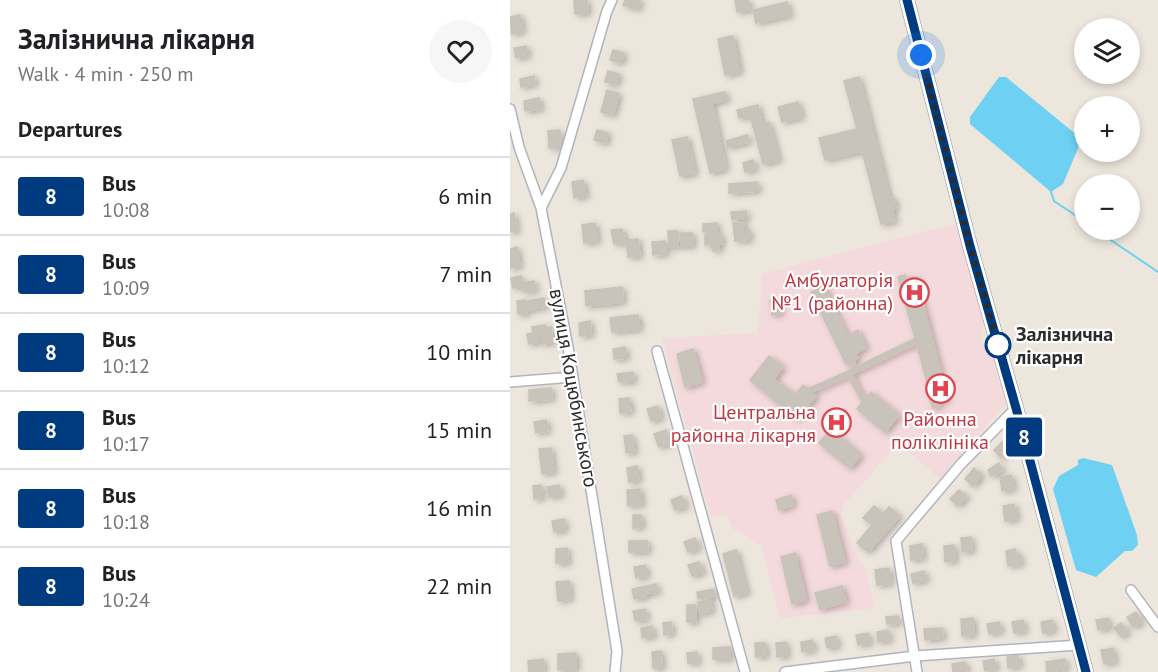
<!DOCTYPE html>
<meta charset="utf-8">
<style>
body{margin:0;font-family:"PT Sans",sans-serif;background:#f6f6f6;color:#202124;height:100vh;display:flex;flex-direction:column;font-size:22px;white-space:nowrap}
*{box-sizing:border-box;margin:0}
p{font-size:20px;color:#757577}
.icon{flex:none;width:33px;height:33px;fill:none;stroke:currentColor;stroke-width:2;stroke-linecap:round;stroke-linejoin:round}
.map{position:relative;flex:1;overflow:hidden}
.drawer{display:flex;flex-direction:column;background:#fff;width:510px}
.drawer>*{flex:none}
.badge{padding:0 12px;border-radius:4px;font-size:21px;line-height:39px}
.fabs{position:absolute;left:564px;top:18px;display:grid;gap:12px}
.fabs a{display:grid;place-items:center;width:66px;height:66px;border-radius:50%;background:#fff;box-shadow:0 3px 9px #0003;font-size:30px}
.you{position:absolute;width:30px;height:30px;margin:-15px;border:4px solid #fff;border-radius:50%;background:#1a73e8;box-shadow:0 0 0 9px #1a73e833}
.map>.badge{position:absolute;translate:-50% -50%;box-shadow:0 0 0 3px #fff}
h2{padding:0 18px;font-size:22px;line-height:54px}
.round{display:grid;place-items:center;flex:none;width:63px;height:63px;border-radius:32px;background:#f6f6f6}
.headline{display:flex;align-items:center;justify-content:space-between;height:102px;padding:0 18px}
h1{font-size:28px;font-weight:600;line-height:45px}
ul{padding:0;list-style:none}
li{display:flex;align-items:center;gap:18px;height:78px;padding:0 18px;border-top:2px solid #e0e0e0}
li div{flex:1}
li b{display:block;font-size:22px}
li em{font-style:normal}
li .badge{min-width:66px;font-weight:700;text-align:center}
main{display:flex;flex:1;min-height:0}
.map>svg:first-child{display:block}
</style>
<main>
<section class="drawer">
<div class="headline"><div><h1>Залізнична лікарня</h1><p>Walk · 4 min · 250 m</p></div><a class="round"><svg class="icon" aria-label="heart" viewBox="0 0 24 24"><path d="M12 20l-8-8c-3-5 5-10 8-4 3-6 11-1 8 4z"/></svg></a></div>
<h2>Departures</h2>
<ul>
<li><span class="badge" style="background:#003b80;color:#fff">8</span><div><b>Bus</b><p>10:08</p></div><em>6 min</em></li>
<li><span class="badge" style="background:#003b80;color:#fff">8</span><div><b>Bus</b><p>10:09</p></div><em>7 min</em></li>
<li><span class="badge" style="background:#003b80;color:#fff">8</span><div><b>Bus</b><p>10:12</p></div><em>10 min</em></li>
<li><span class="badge" style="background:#003b80;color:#fff">8</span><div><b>Bus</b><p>10:17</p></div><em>15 min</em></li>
<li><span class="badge" style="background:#003b80;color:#fff">8</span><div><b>Bus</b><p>10:18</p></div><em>16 min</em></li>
<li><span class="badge" style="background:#003b80;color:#fff">8</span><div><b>Bus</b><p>10:24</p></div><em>22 min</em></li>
</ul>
</section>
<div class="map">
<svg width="648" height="672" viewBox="0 0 648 672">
<defs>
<filter id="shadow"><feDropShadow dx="3" dy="2" stdDeviation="3" flood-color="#0004"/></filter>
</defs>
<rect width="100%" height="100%" fill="#ede6dd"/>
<!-- medical -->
<path fill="#f4dadc" d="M447,223l28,102 -5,8 3,13 9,4 14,54 -66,75 -42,-36 -55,63 -2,8 17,45 8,11 9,38 -95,10 -19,-73 -28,-16 -7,-15 -15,4 -49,-180 96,-5 4,-59z"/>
<!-- water -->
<path fill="#6ed0f2" d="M489,77h7l72,59 1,10 -16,38 -12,8 -81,-68v-7z
M573,458l29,7 25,70 1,10 -6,6h-7l-29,26 -20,-7 -23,-81 6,-13 19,-11v-5z"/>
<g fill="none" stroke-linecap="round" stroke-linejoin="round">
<!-- stream -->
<path stroke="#6ed0f2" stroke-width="2" d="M541,192l3,9 30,20
M586,230l62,42"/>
</g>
<!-- building -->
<path fill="#c9c4bb" stroke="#c9c2b6" stroke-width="1.5" filter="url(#shadow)" d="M64,0h13l1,13 -13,1z
M115,0h16l-3,9 -15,-4z
M225,0h13l2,10 -13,2z
M277,2l3,13 -34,8 -3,-13z
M10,15l3,16 -11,3 -2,-17z
M223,36l7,36 -15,3 -7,-36z
M16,46l2,10 -12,2 -2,-10z
M103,50l11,3 -3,10 -11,-3z
M98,71l11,3 -2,10 -12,-2z
M24,76l1,8 -14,3 -1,-8z
M349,77l31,122 4,-1 2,11 -4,1 3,11 -14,3 -19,-73 -37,9 -6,-22 38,-9 -13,-48z
M97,90l12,4 -6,21 -12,-3z
M215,92l2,8 -15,3 14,66 -16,4 -17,-74z
M29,98l2,11 -16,2 -1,-10z
M288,102l4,15 -20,5 -4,-15z
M248,105l4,19 7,-2 10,38 -16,4 -13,-49 -11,3 -2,-8z
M49,130l1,17 -11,1 -1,-17z
M87,130l11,3 -2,10 -12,-3z
M237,135l2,7 -21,5 -2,-6z
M177,137l8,36 -15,3 -8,-36z
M243,160l3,9 -11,3 -2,-9z
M73,180l3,16 -12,2 -2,-16z
M247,182l1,9 -29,2v-9z
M236,211l1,7 -15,2 -1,-8z
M4,213l3,18 -7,1v-18z
M234,222v8h5l1,10 -15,1 -2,-18z
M85,223l3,18 -14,2 -2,-18z
M207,223v9h-14v-8z
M112,229l3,13 -11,2 -3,-14z
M158,231h9l1,16h-9z
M170,233h12l1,13h-12z
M211,234l1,10h-3v6l-6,1v-7l-8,1v-10z
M128,239l2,17 -12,1 -2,-17z
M155,241l1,13 -13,1 -1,-13z
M7,247l3,19 -10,2v-19z
M395,275l1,5 10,-3 32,122 -10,3 2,4 -7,2 -4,-12h2l-33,-119z
M11,276l1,10 -9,2 -2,-10z
M24,281l2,9 -12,2 -2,-9z
M314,286l34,72 -12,6 -35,-72z
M112,287l1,15 -37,4 -1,-15z
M34,298l2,9 -17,3 -2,-9z
M268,298l3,15 -9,2 -2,-15z
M15,300l2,14h-9l-1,-13z
M128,315l2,14 -28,3 -2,-14z
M80,321l1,14 -11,1 -1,-13z
M35,325l1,3 5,-1 2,15 -11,2 -1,-7 -4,1 1,4 -9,2 -2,-10 6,-1 -1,-6z
M348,330l8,18 -10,5 -9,-17z
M406,338l1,5 -65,31 13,25 -3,3 -14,-26 -36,16 -4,-3 45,-20 -3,-7 4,-2 2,7z
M115,347l1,11 -12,1 -1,-10z
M183,349l9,33 -17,5 -8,-33z
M259,356l14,11 -9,12 21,16 8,-10 13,11 -19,23 -47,-39z
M123,372l1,9 -15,1 -2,-8z
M41,388l1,11 -23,2v-11z
M361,392l28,23 -14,17 -28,-23z
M119,398l2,14 -11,1 -1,-14z
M148,406l3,12 -10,3 -4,-12z
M36,420l2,11 -12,2 -2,-11z
M321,429l30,26 -11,13 -31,-25z
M156,430l4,13 -11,4 -5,-13z
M122,435l3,17 -9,1 -2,-17z
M492,442l7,8 -8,8 -7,-8z
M41,448l3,24 -12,2 -3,-25z
M489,463l4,7 -12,6 -3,-6z
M127,466l2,14 -10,2 -2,-14z
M464,468l8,7 -9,11 -8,-7z
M501,475l3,14 -12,2 -2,-14z
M31,485l1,13 -8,1 -1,-13z
M49,485l2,10 -12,2 -2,-10z
M130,489l2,15 -14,2 -1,-16z
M449,490l8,6 -9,10 -8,-7z
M281,495l2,10 -14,5 -3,-10z
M172,496l4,10 -11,4 -4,-10z
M504,504l3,15 -12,2 -2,-15z
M364,506l9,8 6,-7 11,9 -32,36 -11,-9 15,-18 -9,-7z
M322,511l13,51 -15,4 -13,-51z
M123,515h8l1,12 -9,1z
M54,519l1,11 -11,2 -2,-11z
M461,537l1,14 -10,1 -1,-14z
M185,538l4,10 -11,4 -4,-10z
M119,541h18l1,11h-19z
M412,544l1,14 -12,2 -1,-14z
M444,545l1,16 -10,1 -1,-16z
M57,548l1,15h-12v-14z
M505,549l1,6h4l1,9 -13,2 -2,-15z
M226,550l11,43 -13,3 -11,-42z
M285,553l11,47 -14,4 -11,-47z
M189,562l4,10 -11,4 -4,-11z
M135,565l2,11 -11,2 -2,-11z
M379,568l2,15 -14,2 -2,-15z
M414,571l2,9 -13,3 -2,-9z
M59,581l1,18 -12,2 -2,-19z
M146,584l2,8 -13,2 1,3 -12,2 -2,-10z
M332,586l4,16 -26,7 -5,-16z
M204,589l1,7 -17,3 -1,-7z
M200,599l2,12 -12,3 -2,-12z
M177,605h9v17h-9z
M135,609l2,10 -12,2 -2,-10z
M626,612l6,10 -9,5 -6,-10z
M388,616l1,7 -12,1 -1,-7z
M463,618l1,17 -12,1 -1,-17z
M598,618l1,10 -11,2 -2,-10z
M513,620l2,11 -11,2 -2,-11z
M542,620l2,11 -11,2 -2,-11z
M161,622l1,12 -8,1 -1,-12z
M489,622l2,10 -12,2 -2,-10z
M611,623l7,9 -7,5 -7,-9z
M142,626l2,10 -12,2 -1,-10z
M432,628l1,10 -18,2 -1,-11z
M378,630l2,10 -12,2 -1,-10z
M358,633l2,10 -12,2 -2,-10z
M326,636l2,10 -11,2 -2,-10z
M302,640l2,10 -12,2 -1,-10z
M276,642l1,14 -10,1 -1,-14z
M245,643h10l1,13 -10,1z
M220,647v12h-17v-11z
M603,648l2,14 -11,2 -3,-14z
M151,651l1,17h-9l-1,-16z
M187,652l1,11h-10l-1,-10z
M66,653v16l-18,1v-16z
M508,655l2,11 -12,2 -1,-11z
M33,659l1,13h-15l-1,-11z
M484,659l2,10 -11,2 -2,-10z
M555,659l1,10 -19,3 -1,-10z
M455,662l2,10h-14l-1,-8z"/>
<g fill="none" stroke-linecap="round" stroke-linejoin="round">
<defs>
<path id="street" d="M0,109l9,38 22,61 27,139 49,304 -2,21
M31,208l20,-40 46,-157 5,-11
M147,351l88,321
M0,382l63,-5
M621,590l27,37
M275,672l130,-16 164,-11
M407,672l-21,-131 65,-77 55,-56"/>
<path id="secondary" d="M397,0l63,246 46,162 70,264"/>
</defs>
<!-- street casing -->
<use href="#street" stroke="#b1b4bf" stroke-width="12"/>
<!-- secondary casing -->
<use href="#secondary" stroke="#b1b4bf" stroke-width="16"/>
<!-- street -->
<use href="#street" stroke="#fff" stroke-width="9"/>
<!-- secondary -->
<use href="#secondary" stroke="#fff" stroke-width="14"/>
</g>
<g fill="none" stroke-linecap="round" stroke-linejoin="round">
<defs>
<path id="line" d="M397,0l63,246 46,162 70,264"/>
</defs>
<!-- line casing -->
<use href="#line" stroke="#fff" stroke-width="14"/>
<!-- line -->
<use href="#line" stroke="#003b80" stroke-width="9"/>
<!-- walk -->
<path stroke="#2b2b2b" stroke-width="6" stroke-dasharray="0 10.8" d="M411,55l49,191 29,101 -1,-2"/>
</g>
<!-- icons -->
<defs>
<symbol id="hospital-ring" viewBox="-11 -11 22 22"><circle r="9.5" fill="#fff" stroke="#e0444e" stroke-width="1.5"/><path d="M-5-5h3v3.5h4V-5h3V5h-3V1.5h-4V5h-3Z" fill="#e0444e"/></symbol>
</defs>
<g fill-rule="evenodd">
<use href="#hospital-ring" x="388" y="276" width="33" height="33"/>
<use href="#hospital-ring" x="414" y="372" width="33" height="33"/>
<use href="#hospital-ring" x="310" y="406" width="33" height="33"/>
</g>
<!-- markers -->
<circle fill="#fff" stroke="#003b80" stroke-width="3" cx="488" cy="345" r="12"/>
<g text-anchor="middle" stroke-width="4.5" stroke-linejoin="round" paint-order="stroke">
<!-- health labels -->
<g font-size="20" fill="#be3a42" stroke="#fff" text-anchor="end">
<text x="383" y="287">Амбулаторія<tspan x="383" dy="23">№1 (районна)</tspan></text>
<text x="306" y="419">Центральна<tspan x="306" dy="23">районна лікарня</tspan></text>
<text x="430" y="426" text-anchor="middle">Районна<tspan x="430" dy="23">поліклініка</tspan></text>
</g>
<!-- stop labels -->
<g font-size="20" font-weight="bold" fill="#2b2b2b" stroke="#fff" text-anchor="start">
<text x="506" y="341">Залізнична<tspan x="506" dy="23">лікарня</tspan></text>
</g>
<!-- street labels -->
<g font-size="20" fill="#2b2b2b" stroke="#fff">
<text transform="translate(64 388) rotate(80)" y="7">вулиця Коцюбинського</text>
</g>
</g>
</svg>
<div class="fabs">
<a><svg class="icon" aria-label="layers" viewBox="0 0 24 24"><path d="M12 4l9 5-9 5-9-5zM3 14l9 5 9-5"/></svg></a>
<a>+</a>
<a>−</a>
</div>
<div class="you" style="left:411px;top:55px"></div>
<b class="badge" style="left:514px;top:437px;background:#003b80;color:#fff">8</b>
</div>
</main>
